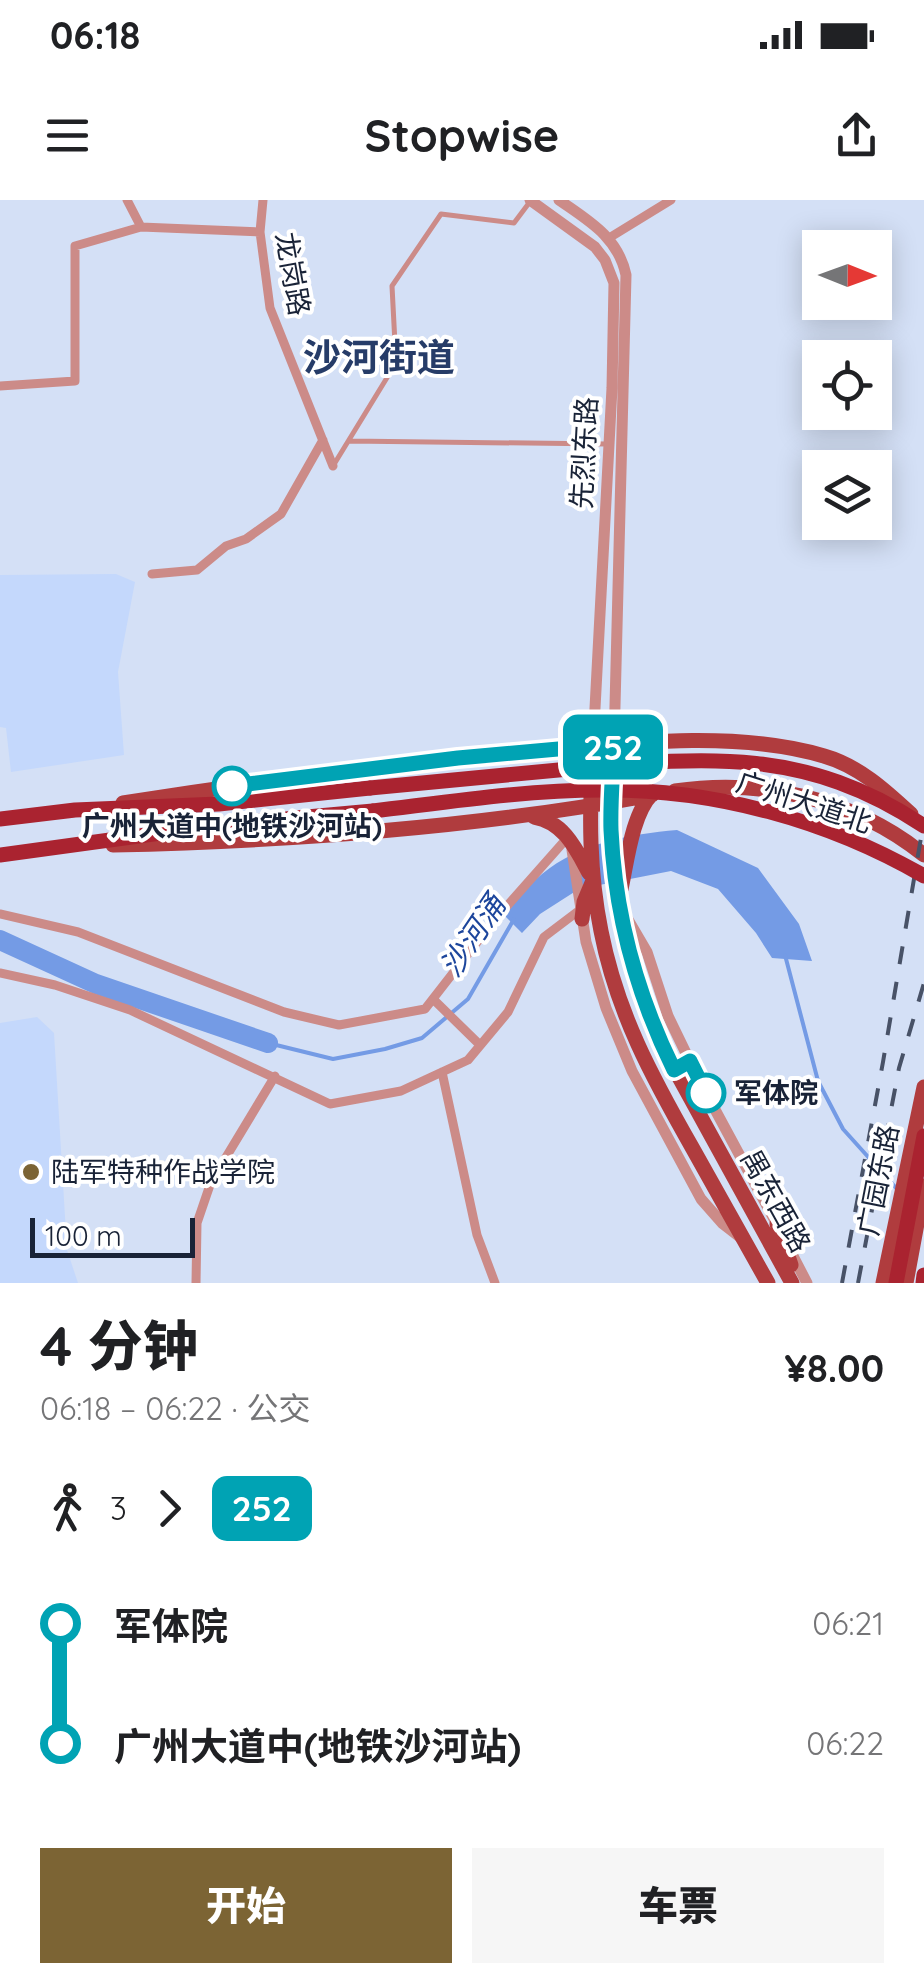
<!DOCTYPE html>
<html lang="zh">
<meta charset="utf-8">
<style>
body{margin:0;font-family:Quicksand,"Noto Sans SC",sans-serif;background:#f6f6f6;color:#202124;height:100vh;display:flex;flex-direction:column;font-size:38px;white-space:nowrap}
*{box-sizing:border-box;margin:0}
p{font-size:32px;color:#757577}
.icon{flex:none;width:55px;height:55px;fill:none;stroke:currentColor;stroke-width:2;stroke-linecap:round;stroke-linejoin:round}
.map{position:relative;height:1083px;overflow:hidden}
.sheet{display:flex;flex-direction:column;background:#fff;flex:1}
.sheet>*{flex:none}
.badge{padding:0 20px;border-radius:15px;font-size:35px;line-height:65px}
.needle{width:65px;rotate:91deg}
.fabs{position:absolute;left:802px;top:30px;display:grid;gap:20px}
.fabs a{display:grid;place-items:center;width:90px;height:90px;border-radius:0px;background:#fff;box-shadow:0 5px 25px #0003;font-size:50px}
.scale{position:absolute;left:30px;bottom:25px;width:165px;box-sizing:border-box;padding-left:10px;border:5px solid #192337;border-top:0;font-size:28px;line-height:35px;white-space:nowrap;color:#192337;-webkit-text-stroke:8px #fff;paint-order:stroke}
.map>.badge{position:absolute;translate:-50% -50%;box-shadow:0 0 0 5px #fff}
.legs{display:flex;align-items:center;gap:15px;height:110px;padding:0 40px;font-size:32px}
.legs p{margin-inline-start:auto}
.overview{display:flex;align-items:center;justify-content:space-between;height:170px;padding:0 40px}
h1{font-size:55px;font-weight:800;line-height:75px}
.cta{display:flex;gap:20px;margin-top:auto;padding:20px 40px}
.cta a{flex:1;height:115px;border-radius:0px;background:#7c6434;color:#fff;font-size:40px;font-weight:800;line-height:115px;text-align:center}
.cta a+a{background:#f6f6f6;color:#202124}
ul{padding:0 40px;list-style:none}
li{display:flex;align-items:center;gap:35px;height:120px;font-size:38px}
li i{display:grid;place-items:center;width:15px;height:100%;margin:0 12px;background:currentColor}
li i::after{content:'';width:25px;height:25px;margin:-12px;border:8px solid;border-radius:50%;background:#fff}
li p{margin-inline-start:auto}
li:first-child i{background:linear-gradient(#0000 50%,currentColor 0)}
li:last-child i{background:linear-gradient(currentColor 50%,#0000 0)}
.status{display:flex;justify-content:space-between;align-items:center;height:70px;padding:0 50px;background:#fff;direction:ltr}
.status svg{height:28px;fill:currentColor}
header{display:flex;justify-content:space-between;align-items:center;height:130px;padding:0 40px;background:#fff;font-size:45px;font-weight:800}
.map>svg:first-child{display:block}
</style>
<div class="status"><b>06:18</b><svg viewBox="0 0 49 12"><path d="M0 12V9h3v3zM5 12V6h3v6zM10 12V3h3v9zM15 12V0h3v12zM26 1h20v11H26zM47 4h2v5h-2z"/></svg></div>
<header><svg class="icon" aria-label="menu" viewBox="0 0 24 24"><path d="M4 6h16M4 12h16M4 18h16"/></svg>Stopwise<svg class="icon" aria-label="share" viewBox="0 0 24 24"><path d="M12 15V3M7 8l5-5 5 5M5 13v7h14v-7"/></svg></header>
<div class="map">
<svg width="924" height="1083" viewBox="0 0 924 1083">
<rect width="100%" height="100%" fill="#d4e0f6"/>
<!-- built -->
<path fill="#c4d8fc" d="M116,374l19,8 -17,90 6,83 -113,17 -5,-44 -6,-1v-152z
M37,817l17,16 13,217 11,33h-78v-260z"/>
<!-- water -->
<path fill="#749be5" d="M677,630l81,38 41,56 13,37 -40,-3 -16,-25 -38,-44 -47,-18 -92,18 -39,25 -18,19 -17,-17c11,-15 22,-30 37,-42 38,-31 88,-40 135,-44z"/>
<g fill="none" stroke-linecap="round" stroke-linejoin="round">
<!-- stream -->
<path stroke="#749be5" stroke-width="4" d="M785,755l33,126 25,48 54,60
M268,843l65,16 52,-10 37,-11 46,-39 46,-80"/>
<!-- river -->
<path stroke="#749be5" stroke-width="20" d="M0,740l96,44 172,59"/>
<!-- service -->
<path stroke="#cc8b88" stroke-width="5" d="M349,241l257,3
M333,266l63,-103 -4,-77 49,-72 73,9 15,-20"/>
<!-- minor -->
<path stroke="#cc8b88" stroke-width="9" d="M127,0l14,27 119,5
M263,0l-3,32 10,76 63,158
M609,38l62,-38
M0,186l75,-5v-135l66,-19
M152,374l45,-4 29,-24 20,-7 35,-25 42,-74
M0,714l78,18 206,80 55,13 86,-16 67,-86 76,-86
M0,773l55,12 75,25 200,94 71,-13 67,-31 40,-48 36,-75 37,-28
M433,799l47,46
M442,872l35,163 18,48
M196,1083l1,-60 14,-41 64,-106"/>
<!-- tertiary -->
<path stroke="#cc8b88" stroke-width="11" d="M530,0l65,47 10,13 9,23 -2,105 -19,358
M559,0c30,21 59,37 67,75l-12,470
M572,650l14,92 20,66 26,63 69,128 22,25 18,14
M623,711l24,41 21,64 30,62 82,152
M793,1056l14,27"/>
<!-- primary -->
<path stroke="#b03c3e" stroke-width="15" d="M613,554l-2,76 13,104 13,51 13,33 25,52 117,213
M593,555c-4,60 -4,117 8,176 16,82 51,146 92,218 25,45 50,89 75,134
M675,591c87,-13 180,8 249,64
M123,603c138,-22 275,-39 414,-52 89,-8 201,-21 287,5 35,10 61,34 87,58
M534,617c30,5 42,32 55,56
M113,645c179,-4 362,-17 539,-50
M621,689c6,-27 11,-75 31,-95
M582,719l2,-17 8,-19
M777,1024l14,41
M883,1083l41,-196
M906,1083l18,-97"/>
<!-- trunk -->
<path stroke="#aa2330" stroke-width="15" d="M0,619l75,-9 144,-6 151,-16
M0,655l219,-30 154,-14
M896,1083l28,-147
M923,1083l1,-8"/>
<!-- rail -->
<path stroke="#485267" stroke-width="4" stroke-dasharray="18 18" stroke-linecap="butt" d="M842,1083l41,-221 41,-242
M858,1083l41,-215 25,-85"/>
<!-- trunk-bridge -->
<path stroke="#aa2330" stroke-width="15" d="M370,588c67,-6 133,-13 199,-19 135,-12 235,-23 355,57
M373,611c75,-9 152,-21 229,-21 112,-1 225,30 322,86"/>
</g>
<g fill="none" stroke-linecap="round" stroke-linejoin="round">
<defs>
<path id="line-1" d="M232,586l226,-28 156,-14c-1,29 -4,58 -3,86 4,86 25,163 63,240l16,-9 16,32"/>
</defs>
<!-- line-1 casing -->
<use href="#line-1" stroke="#fff" stroke-width="22"/>
<!-- line-1 -->
<use href="#line-1" stroke="#00a3b4" stroke-width="15"/>
</g>
<!-- markers -->
<g fill="#fff" stroke="#00a3b4" stroke-width="5">
<circle cx="232" cy="586" r="18"/>
<circle cx="706" cy="893" r="18"/>
</g>
<circle fill="#7c6434" stroke="#fff" stroke-width="4" cx="31" cy="972" r="10"/>
<g text-anchor="middle" stroke-width="8" stroke-linejoin="round" paint-order="stroke">
<!-- street labels -->
<g font-size="28" fill="#192337" stroke="#fff">
<text transform="translate(293 74) rotate(80)" y="10">龙岗路</text>
<text transform="translate(584 253) rotate(-87)" y="10">先烈东路</text>
<text transform="translate(804 602) rotate(18)" y="10">广州大道北</text>
<text transform="translate(878 980) rotate(-79)" y="10">广园东路</text>
<text transform="translate(776 1001) rotate(61)" y="10">禺东西路</text>
</g>
<!-- stop labels -->
<g font-size="28" font-weight="bold" fill="#192337" stroke="#fff">
<text x="232" y="636">广州大道中(地铁沙河站)</text>
<text x="734" y="903" text-anchor="start">军体院</text>
</g>
<!-- poi labels -->
<g font-size="28" fill="#192337" stroke="#fff" text-anchor="start">
<text x="51" y="982">陆军特种作战学院</text>
</g>
<!-- water labels -->
<g font-size="30" font-style="italic" fill="#1d469c" stroke="#fff">
<text transform="translate(473 736) rotate(-56)" y="10">沙河涌</text>
</g>
<!-- district labels -->
<g font-size="38" font-weight="bold" fill="#263c68" stroke="#fff">
<text x="379" y="171">沙河街道</text>
</g>
</g>
</svg>
<div class="fabs">
<a><svg class="needle" viewBox="-14 -14 28 28"><path d="M0-13l5 13h-10z" fill="#e53935"/><path d="M0 13l5-13h-10z" fill="#757577"/></svg></a>
<a><svg class="icon" aria-label="locate" viewBox="0 0 24 24"><circle cx="12" cy="12" r="6"/><path d="M12 2v4M12 18v4M2 12h4M18 12h4"/></svg></a>
<a><svg class="icon" aria-label="layers" viewBox="0 0 24 24"><path d="M12 4l9 5-9 5-9-5zM3 14l9 5 9-5"/></svg></a>
</div>
<div class="scale">100 m</div>
<b class="badge" style="left:613px;top:547px;background:#00a3b4;color:#fff">252</b>
</div>
<section class="sheet">
<div class="overview"><div><h1>4 分钟</h1><p>06:18 – 06:22 · 公交</p></div><b>¥8.00</b></div>
<div class="legs"><svg class="icon" aria-label="walk" viewBox="0 0 24 24"><circle cx="13" cy="4" r="2"/><path d="M13 8l-2 6 4 7M11 14l-3 7M7 12l3-4h3l4 4"/></svg>3<svg class="icon" aria-label="forward" viewBox="0 0 24 24"><path d="M9 5l7 7-7 7"/></svg><b class="badge" style="background:#00a3b4;color:#fff">252</b></div>
<ul>
<li><i style="color:#00a3b4"></i><b>军体院</b><p>06:21</p></li>
<li><i style="color:#00a3b4"></i><b>广州大道中(地铁沙河站)</b><p>06:22</p></li>
</ul>
<div class="cta"><a>开始</a><a>车票</a></div>
</section>
